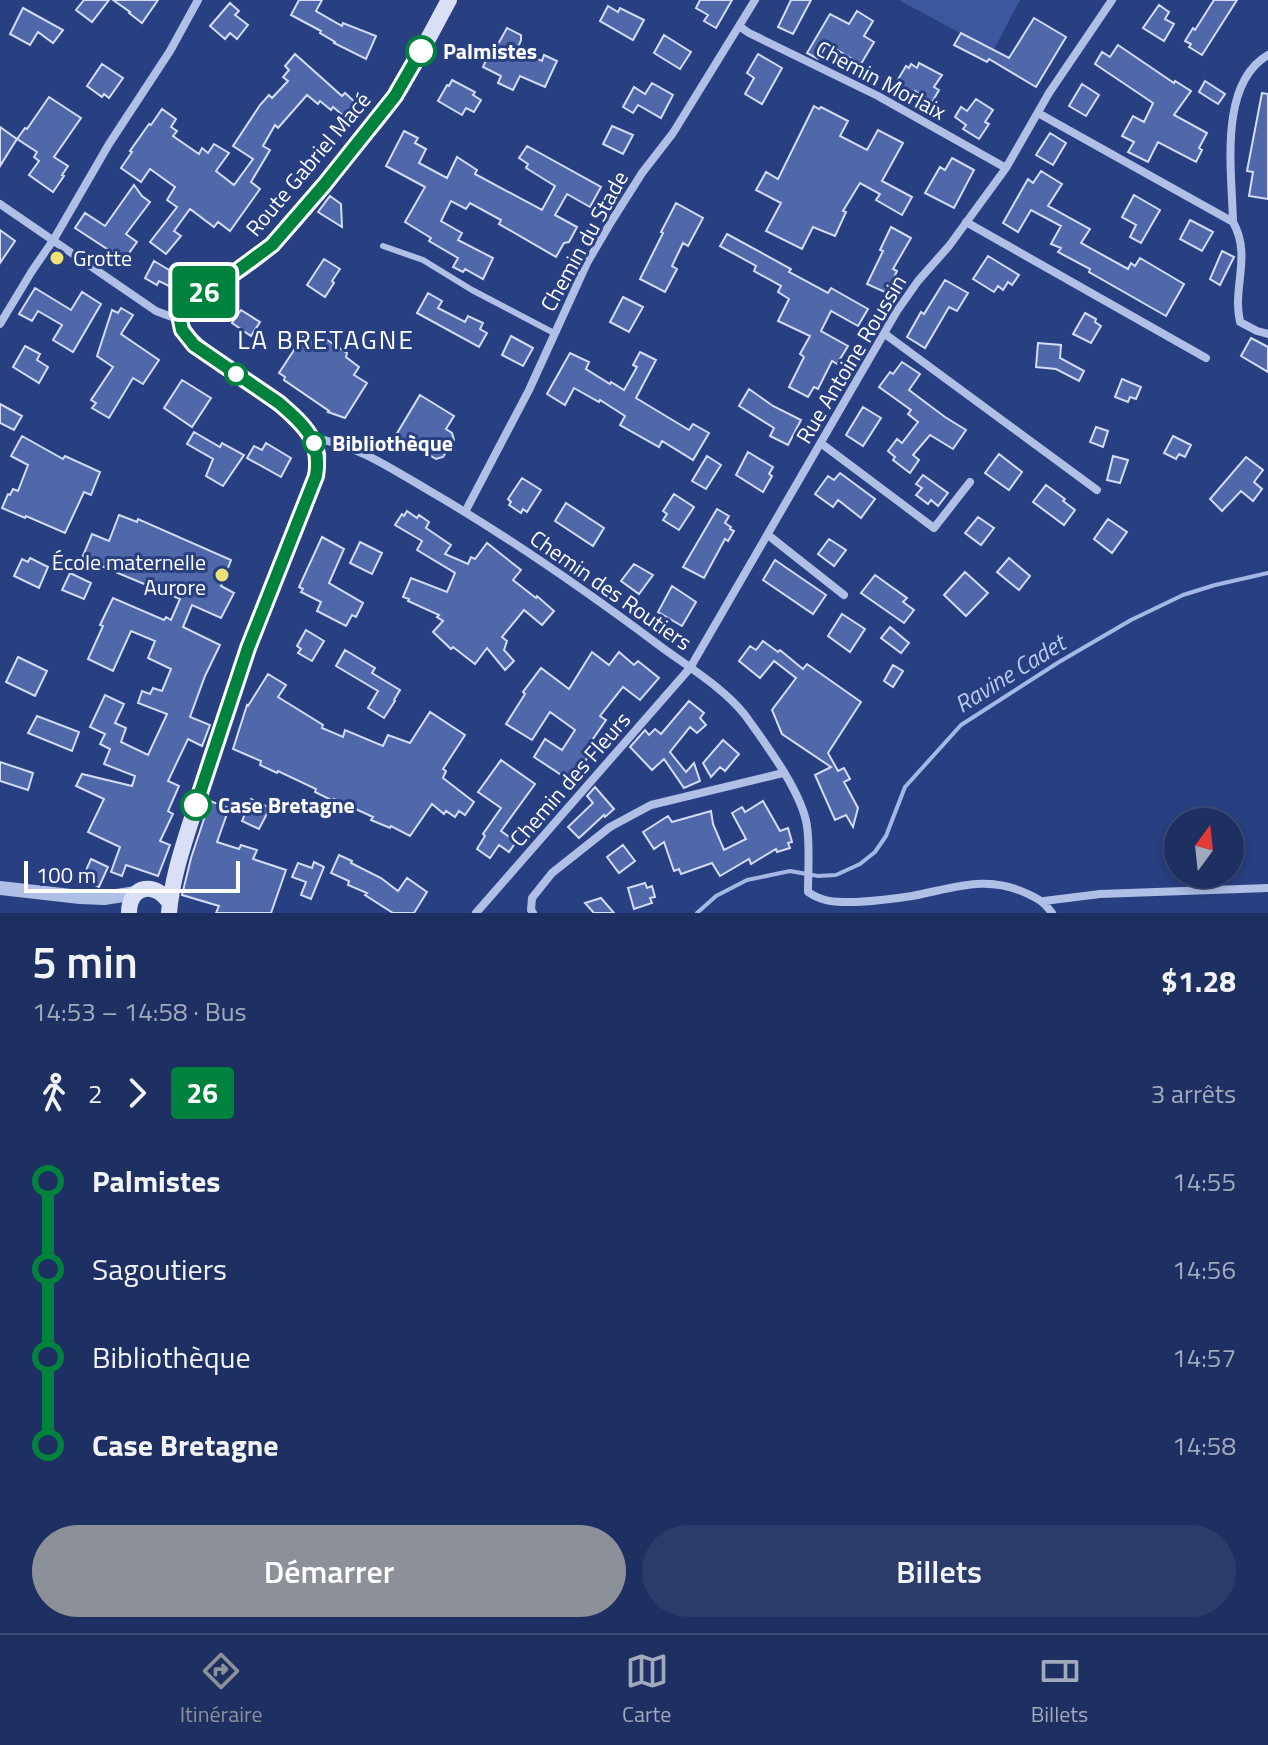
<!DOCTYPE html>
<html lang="fr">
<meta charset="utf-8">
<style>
body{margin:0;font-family:"Titillium Web",sans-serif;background:#2b3b6a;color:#f1f3f6;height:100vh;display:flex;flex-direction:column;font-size:30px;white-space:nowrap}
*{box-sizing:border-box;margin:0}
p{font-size:26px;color:#a1a9bd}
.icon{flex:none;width:44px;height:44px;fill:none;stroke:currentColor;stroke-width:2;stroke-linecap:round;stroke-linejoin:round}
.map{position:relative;height:913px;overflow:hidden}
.sheet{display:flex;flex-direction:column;background:#1e2f61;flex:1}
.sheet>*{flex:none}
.badge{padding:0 16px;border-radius:6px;font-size:28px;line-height:52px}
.needle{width:52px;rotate:15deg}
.controls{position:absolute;left:1164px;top:808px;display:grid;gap:16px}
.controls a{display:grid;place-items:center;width:80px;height:80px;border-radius:50%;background:#1e2f61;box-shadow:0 4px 12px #0003,0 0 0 2px #3c4a76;font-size:40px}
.scale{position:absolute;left:24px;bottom:20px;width:216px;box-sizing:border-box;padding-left:8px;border:4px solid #fff;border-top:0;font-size:22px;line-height:28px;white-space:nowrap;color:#fff;-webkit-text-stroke:6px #283f81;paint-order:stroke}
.map>.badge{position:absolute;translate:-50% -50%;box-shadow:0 0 0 4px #fff}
.legs{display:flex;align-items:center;gap:12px;height:88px;padding:0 32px;font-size:26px}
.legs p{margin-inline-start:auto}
.head{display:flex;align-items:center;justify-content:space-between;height:136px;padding:0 32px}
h1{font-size:44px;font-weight:600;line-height:60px}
.cta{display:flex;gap:16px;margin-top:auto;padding:16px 32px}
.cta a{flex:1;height:92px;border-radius:48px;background:#8c9099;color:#fff;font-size:32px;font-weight:600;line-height:92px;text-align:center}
.cta a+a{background:#2b3b6a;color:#f1f3f6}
ul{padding:0 32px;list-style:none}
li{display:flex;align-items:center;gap:28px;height:88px;font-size:30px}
li i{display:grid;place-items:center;width:12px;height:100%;margin:0 10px;background:currentColor}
li i::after{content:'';width:20px;height:20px;margin:-10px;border:6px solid;border-radius:50%;background:#1e2f61}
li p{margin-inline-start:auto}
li:first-child i{background:linear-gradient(#0000 50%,currentColor 0)}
li:last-child i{background:linear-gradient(currentColor 50%,#0000 0)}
.menu{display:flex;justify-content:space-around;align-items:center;height:112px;border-top:2px solid #3c4a76;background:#1e2f61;font-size:22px;color:#a1a9bd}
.menu a{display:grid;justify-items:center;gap:4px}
.menu .current{color:#8c9099}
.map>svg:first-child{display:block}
</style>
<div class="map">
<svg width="1268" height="913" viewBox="0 0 1268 913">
<rect width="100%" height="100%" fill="#283f81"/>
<!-- green -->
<path fill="#3d579e" d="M899,0h121l-27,51z"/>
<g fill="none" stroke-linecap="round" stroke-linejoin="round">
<!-- stream -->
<path stroke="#a4b7e6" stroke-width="4" d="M697,913l19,-17 31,-16 43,-9 28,5 18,-1 24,-11 15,-12 11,-16 19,-49 56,-62 98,-63 72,-42 52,-25 32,-10 53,-12"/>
</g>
<!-- building -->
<path fill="#5068a9" stroke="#d3dcf5" stroke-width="2" d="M84,0h25l-17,22 -16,-12z
M113,0h45l-16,23 -13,-10 1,-1z
M299,0h23l-6,11 26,15 1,-3 33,13 -10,23 -32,-16 1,-1 -15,-9 1,-2 -30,-16z
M700,0h32l-16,28 -12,-7 4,-6 -12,-7z
M791,0h20l-18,34 -15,-7z
M1214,0h23l-35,55 -13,-8 2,-3 -6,-3 8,-13 2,2z
M230,3l9,8 -4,4 13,10 -11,14 -7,-6 -5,6 -15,-13z
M1159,5l10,7 -4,7 9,5 -10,17 -21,-13z
M608,6l10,6 2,-4 24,12 -11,20 -33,-19z
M23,8l40,22 -10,13 -15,-11 -8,13 -20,-11z
M857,11l16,10 -9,15 10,6 -13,22 -34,-20 -9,15 -11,-6 23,-39 19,10z
M1034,18l32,19 -30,50 -47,-28 -2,3 -33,-17 7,-12 48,25z
M507,28l14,7v5l-4,10 25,11 2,-6 13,6 -12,26 -25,-11 -7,14 -15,-7 3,-7 -18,-9 10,-23 4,2z
M664,35l27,17 -11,17 -26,-16z
M1118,45l56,38 1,-2 16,10 -17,24 33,18 -8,15 3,2 -6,12 -38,-20 -10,20 -20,-10 6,-10 -12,-6 11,-20 11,6 9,-19 -58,-39 7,-12 8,5z
M295,54l47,42 3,-3 11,10 -11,14 -12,-10 -2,3 -11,-9 -2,3 -11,-9 -29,33 -3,-3 -12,21 7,4 -19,32 9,7 -30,42 -12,-9 -4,5 -24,-18 -16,22 7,5 -15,18 -16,-12 27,-35 -10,-7 8,-13 -25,-18 -9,13 -20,-14 11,-16 -2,-1 19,-27 2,1 11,-16 14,10 -5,8 6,4 -4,5 26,18 3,-6 6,5 6,-9 15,9 -13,18 18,14 19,-26 -20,-13 27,-41 9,-10 3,3 16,-17 -5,-4 6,-7 -4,-4z
M758,54l24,14 -20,36 -17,-10 9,-16 -7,-5z
M919,63l23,12 -8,12 5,3 -7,12 -17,-11 -2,4 -14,-9 2,-3 -4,-2 9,-15 3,2 2,-4 6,4z
M102,64l21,14 -14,20 -5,-4 -2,3 -15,-11z
M452,80l23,12 -2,3 8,5 -7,12 -8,-4 -4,7 -24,-14 9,-16 2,1z
M1205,81l20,13 -7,10 -19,-12z
M652,83l21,12 -12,23 -23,-13 -5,8 -10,-6 11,-20 11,7z
M1082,84l17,11 -13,21 -17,-10z
M1262,93l6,1v105l-19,-3 4,-24 -6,-1z
M49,97l32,21 -27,39 14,9 -6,9 2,1 -11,16 -24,-17 10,-14 -5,-4 3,-5 -20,-13 -17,27v-39l17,12 8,-11 2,1z
M976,99l17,11 -8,12 4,2 -10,15 -16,-10 3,-4 -11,-8 6,-10 6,4z
M814,106l5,3 2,-2 27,14 -8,15 27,14 11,-20 25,13 -21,38 30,16 -10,18 -26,-15 4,-6 -20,-11 -17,28 3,1 -11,24 -22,-9 -11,22 -36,-18 15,-28 -25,-13 10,-18 12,7z
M612,126l21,9 -10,19 -20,-10z
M404,131l14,7 -3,5 11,6 -7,14 28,15 10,-21 20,13 -2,4 67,36 13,-24 -29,-18 2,-4 -9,-6 8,-12 74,41 -11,20 -23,-13 -12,21 22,12 -8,15 -5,1 -8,14 -57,-33 2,-4 -31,-17 -4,6 -15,-8 -10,20 21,12 -4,7 35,18 -10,21 -18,-10 -2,3 -10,-5 5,-9 -29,-17 2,-3 -26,-16 20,-35 -39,-21z
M1050,133l16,10 -13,22 -17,-10z
M952,158l22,12 -20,38 -29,-15 15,-26 5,3z
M1041,171l21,13 -14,22 42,23 -9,14 47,26 3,-6 4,3 5,-8 44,26 -18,32 -77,-44 1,-3 -32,-17 3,-4 -10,-4 10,-18 -30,-16 -13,22 -15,-9 25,-44 5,4z
M134,185l8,11 8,6 -24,32 11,8 -13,18 -49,-32 10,-15 20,13z
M1134,195l26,15 -19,33 -11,-6 6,-12 -14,-8z
M330,196l11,8 1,23 -24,-15z
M676,203l27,15 -15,28 -5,-3 -11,23 5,3 -12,23 -25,-13 23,-46 -2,-1z
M1190,220l23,12 -11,19 -22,-12z
M891,227l20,11 -18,31 4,2 -10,22 -20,-9 16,-33 -3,-1z
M0,230l15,11 -15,22z
M727,234l64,35 -2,3 39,21 3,-5 37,21 -10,17 -27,-15 -10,20 27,15 -11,18 -5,-3 -14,28 -4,-2 -6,10 -19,-10 15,-30 -4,-3 10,-18 -32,-15 11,-22 -11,-7 3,-6 -27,-15 2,-5 -36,-20z
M1222,251l12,6 -14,28 -10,-6z
M988,256l31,19 -7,10 -4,-3 -5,8 -5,-4 -4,6 -21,-13z
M324,259l16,10 -8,12 2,2 -9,14 -18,-12z
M154,261l22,13 -7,12 -10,-5 -2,4 -12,-7z
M945,280l23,13 -11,18 -8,-4 -24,41 -18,-11 14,-25 3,2z
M35,288l36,22 11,-18 19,12 -28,48 -20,-12 9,-15 -24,-14 -6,10 -13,-7z
M428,293l14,8 -4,7 27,14 3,-6 15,7 -3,6 7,4 -8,14 -62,-34z
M623,297l20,10 -14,25 -19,-10z
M121,308l12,7 -12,19 38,26 -16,24 -10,-6 -24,40 -17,-10 4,-5 -5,-3 22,-33 -16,-11 15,-46 6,3z
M241,310l19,12 -9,14 -19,-13z
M1085,313l11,6 -1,3 6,4 -10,17 -18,-9z
M307,330l19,12 1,-2 20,13 -1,4 13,10 -5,8 13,8 -22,35 -17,-6 1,-1 -45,-31 1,-3 -6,-4z
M511,336l22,12 -10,18 -21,-11z
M1251,338l17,9v25l-27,-16z
M1038,343l23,2 -1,13 24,13 -5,10 -23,-12 -20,-2z
M25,346l15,8 -3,6 11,7 -9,16 -26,-16z
M640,352l16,8 -20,38 53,32 4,-6 16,9 -16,27 -31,-19 -3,6 -39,-22 5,-9 -25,-16 -1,2 -25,-14 -9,17 -18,-11 23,-41 19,9 -3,7 24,15 1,-2 13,8 13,-23 -4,-2z
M902,362l18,12 -11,16 36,27 21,13 -13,19 -23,-14 -17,20 6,5 -9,13 -17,-13 2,-3 -7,-6 9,-12 5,4 16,-21 -10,-8 3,-4 -32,-23 11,-15 3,2z
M1122,379l19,8 -5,12 -6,-2 -2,5 -13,-5z
M182,380l29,18 -19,29 -28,-19z
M749,389l24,17 28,14 -13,25 -18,-9 4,-8 -35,-22z
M420,395l34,21 -8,13 6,4 2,7 -11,17 -7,2 -40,-24z
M0,404l22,12 -8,14 -14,-7z
M863,407l18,11 -18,28 -17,-11z
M1096,427l12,4 -5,16 -13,-5z
M194,432l26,15 2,-4 22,12 -21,31 -17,-10 7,-17 -26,-15z
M22,436l41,23 2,-3 35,16 -9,23 -7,-3 -19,41 -39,-17 -1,2 -23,-10 6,-14 2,1 3,-6 5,2 10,-26 -17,-9z
M1173,436l18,9 -6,12 -6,-3 -3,5 -12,-6z
M266,443l25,15 -10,19 -34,-19 7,-12 8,4z
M748,452l25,15 -4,7 3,2 -9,16 -27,-17z
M999,454l23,18 -13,18 -24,-17z
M707,456l14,9 -15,24 -14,-8z
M1113,456l15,4 -8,23 -13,-3z
M1246,457l17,13 -9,12 8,7 -9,12 -12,-10 -19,20 -12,-12z
M840,473l35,26 -14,19 -23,-18 -5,7 -18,-13 13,-18 6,4z
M923,475l25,18 -10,13 -7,-6 -3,4 -12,-9 6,-7 -6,-4z
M522,478l19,12 -14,22 -4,-3 -2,4 -12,-8 2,-3 -3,-3z
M1046,485l19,14 -2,2 12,9 -11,15 -31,-23z
M674,494l20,13 -15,23 -16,-10 4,-6 -4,-3z
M566,503l38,25 -11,18 -38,-25z
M717,509l12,7 -4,7 6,4 -1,2 4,2 -6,10 -3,-2 -21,39 -21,-11z
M407,511l10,7 2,-3 10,7 -3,6 25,17 -6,9 23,10 3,-7 4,2 12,-16 34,27 -8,10 23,18 1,-2 17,15 -12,14 -18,-15 -22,27 5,4 -3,9 10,11 -9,9 -18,-22 -12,16 -22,-17 -2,2 -18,-17 10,-11 -6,-4 2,-2 -31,-14 1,-2 -6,-2 8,-19 36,14 8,-19 -38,-23 5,-9 -27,-16 7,-11 2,2z
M119,515l18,7 1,-3 93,41 -10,26 13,7 -13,25 -29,-13 -9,22 37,18 -15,31 -15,41 20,8 -8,21 -14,-7 -20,42 11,5 -11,25 5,3 -13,27 10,4 -12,31 -32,-11 -4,11 -11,-4 9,-25 -32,-15 16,-33 -28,-13 6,-12 50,12 3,-10 -31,-12 6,-15 -10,-5 5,-10 -15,-7 15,-32 19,9 -9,19 11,5 -5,14 27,13 19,-41 -29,-11 4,-12 8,3 3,-6 9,3 9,-22 -23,-11 7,-17 -24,-10 -18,40 -25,-12 15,-33 -3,-1 13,-27 51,22 2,-3 5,3 9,-21 -98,-41 10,-24 17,7z
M978,517l16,11 -13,17 -16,-12z
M1108,519l19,13 -15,21 -18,-14z
M322,537l22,12 -15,34 34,20 -7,14 -4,-2 -6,11 -29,-15 4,-9 -20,-10 2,-3 -4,-2z
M829,539l17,11 -12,16 -16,-12z
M360,542l22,11 -10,21 -22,-11z
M30,558l18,9 -9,21 -25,-12 8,-17 6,3z
M1009,558l21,18 -11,14 -22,-18z
M775,560l51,35 -13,19 -50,-34z
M634,564l19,11 -14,19 -18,-13z
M965,572l23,21 -22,23 -22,-21z
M70,573l21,10 -7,16 -22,-9z
M875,575l32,23 -4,4 11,8 -10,13 -43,-30z
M672,586l24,16 -14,24 -24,-14z
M842,614l23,15 -15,23 -22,-16z
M890,627l19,16 -8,10 -20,-15z
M306,630l18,11 -12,20 -14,-8 3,-4 -4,-3z
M763,641l15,11 2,-2 23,19 4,-5 54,38 -33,51 10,18 6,-3 6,11 -6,3 14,26 -5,19 -7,-12 -11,5 -20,-45 16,-8 -49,-33 -10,-24 24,-32 -22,-17 -14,17 -21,-17 11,-15 6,4z
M345,650l30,18 -3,5 28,17 -6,10 1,1 -11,17 -16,-10 10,-17 -42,-25z
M592,652l17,13 10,-13 15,13 4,-4 21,17 -19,22 -17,-13 -23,29 6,4 -22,32 5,3 -17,27 -38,-25 11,-18 17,11 13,-20 -25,-18 -18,28 -26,-16 19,-30 -2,-2 18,-24 28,21z
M18,657l29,14 -12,25 -29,-14z
M893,665l10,6 -10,16 -9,-6z
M268,674l18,11 -8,12 45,28 -1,3 21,9 2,-7 38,16 5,-11 22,8 20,-31 35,23 -22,34 3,2 -3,7 31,24 -9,13 -6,-4 -4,6 -9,-6 -2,3 -12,-10 -22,32 -19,-10 -1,2 -19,-8 2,-3 -39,-18 -1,2 -18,-9 1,-3 -38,-18 -1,2 -17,-8 1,-4 -28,-12 14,-44 1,1z
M689,701l15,12 -4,5 6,7 -9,8 -7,-6 -20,25 16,20 8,-9 6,18 -16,7 -20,-29 -12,11 -22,-23 15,-17 4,5 6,-6 6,5z
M37,716l42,16 -7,19 -44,-18z
M723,740l16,14 -14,17 -5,-4 -9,10 -8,-14z
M501,760l34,24 -34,47 15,11 -7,10 -10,-7 -9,13 -13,-9 8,-13 -2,-2 18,-26 -23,-16z
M0,762l33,11 -5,17 -28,-9z
M595,787l19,22 -9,8 -1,-2 -25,23 -11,-11 25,-24 -6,-7z
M251,799l19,9 -11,21 -17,-8z
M210,801l19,7 -12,34 22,7 2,-4 16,5 -4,9 33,11 -15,43h-55l3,-7 -37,-11 9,-37z
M763,801l17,30 8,-3 4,14 -4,1 2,5 -13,4 -1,-3 -25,15 -2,-5 -29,17 -8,-13 -31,11 -2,-5 -5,2 -10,-29 -10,7 -11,-17 25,-16 4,6 39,-11 2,13 11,26 22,-11 -14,-26 10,-6 3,5z
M623,845l12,16 -16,12 -12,-16z
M339,855l13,6 -1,2 30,15 17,13 9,-13 20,14 -13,21h-21l-28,-18 2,-2 -19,-8 1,-4 -18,-8z
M91,859l17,8 -9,20 -17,-8z
M314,862l10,5 -13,32 -10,-4 5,-13 -14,-5 6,-14 14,5z
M645,883l2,5 5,-2 3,11 -5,1 2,5 -18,6 -6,-21z
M601,898l13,15h-20l-9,-10z"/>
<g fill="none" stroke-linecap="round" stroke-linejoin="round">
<!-- service -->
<path stroke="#b0bfe6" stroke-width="6" d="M383,246l40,14 49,30 82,43"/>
<!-- minor -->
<path stroke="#b0bfe6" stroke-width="8" d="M739,26l10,7 129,63 128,72
M1038,113l195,109c-1,-50 -15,-138 35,-167
M0,204l156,107 24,9
M966,222l240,136
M1233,222c19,34 -1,65 7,100l17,9 11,3
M0,324l32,-53 22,-32 55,-95 61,-93 28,-51
M885,334l212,156
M313,438c43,6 79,31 115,52 81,47 157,100 232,156 27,20 64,42 85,69 20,28 57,77 62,111 3,20 1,46 1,66 16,11 29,10 48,10 19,-1 37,-3 56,-6 43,-8 74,-22 116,-2 11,5 17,9 24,19
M822,444l112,84 36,-46
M465,512l64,-122 58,-127 24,-41 31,-49 31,-40 82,-133
M768,535l76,60
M1044,901l56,-7 168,-6
M476,913l214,-245 207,-357 21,-30 31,-35 57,-78 43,-75 63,-93
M533,913l-2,-3 1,-12 20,-25 58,-46 41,-22 132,-32"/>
<!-- tertiary -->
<path stroke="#b0bfe6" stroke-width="14" d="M0,888l80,9 24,1 32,-5"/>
<!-- secondary -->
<path stroke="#d9e0f6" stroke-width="16" d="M129,913c0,-29 28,-32 41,-9
M169,913c3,-38 17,-75 28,-111 24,-80 52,-157 82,-234 10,-25 42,-91 39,-114 -9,-56 -152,-101 -136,-142 5,-15 25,-20 37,-28 19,-12 39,-25 54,-40 28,-28 53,-61 78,-92 15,-19 32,-37 45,-57 19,-30 36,-64 53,-95"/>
</g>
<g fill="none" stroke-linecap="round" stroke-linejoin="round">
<defs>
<path id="line-1" d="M196,805l52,-157 68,-172c6,-36 -12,-51 -37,-73l-85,-58 -12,-15 -2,-10 2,-10 8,-10 29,-16 53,-39 52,-60 71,-89 26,-45"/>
</defs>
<!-- line-1 casing -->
<use href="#line-1" stroke="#fff" stroke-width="18"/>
<!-- line-1 -->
<use href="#line-1" stroke="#00823f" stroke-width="12"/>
</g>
<!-- markers -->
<g fill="#fff" stroke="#00823f" stroke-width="4">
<circle cx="421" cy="51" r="14"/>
<circle cx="236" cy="374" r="10"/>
<circle cx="314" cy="443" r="10"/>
<circle cx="196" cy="805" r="14"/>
</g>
<g fill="#eee176" stroke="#283f81" stroke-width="3">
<circle cx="57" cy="258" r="8"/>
<circle cx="222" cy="575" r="8"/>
</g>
<g text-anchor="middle" stroke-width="6" stroke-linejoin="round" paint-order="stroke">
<!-- stop labels -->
<g font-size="22" font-weight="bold" fill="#fff" stroke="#283f81" text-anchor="start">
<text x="443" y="59">Palmistes</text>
<text x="332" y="451">Bibliothèque</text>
<text x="218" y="813">Case Bretagne</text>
</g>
<!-- street labels -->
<g font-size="22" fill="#fff" stroke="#283f81">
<text transform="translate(881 80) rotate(28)" y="8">Chemin Morlaix</text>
<text transform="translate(308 164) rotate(-50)" y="8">Route Gabriel Macé</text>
<text transform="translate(584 241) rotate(-61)" y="8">Chemin du Stade</text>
<text transform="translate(851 359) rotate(-59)" y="8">Rue Antoine Roussin</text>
<text transform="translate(611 590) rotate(35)" y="8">Chemin des Routiers</text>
<text transform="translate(570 779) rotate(-49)" y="8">Chemin des Fleurs</text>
</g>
<!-- poi labels -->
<g font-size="22" fill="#fff" stroke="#283f81" text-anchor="start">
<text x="73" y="266">Grotte</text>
<text x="206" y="570" text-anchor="end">École maternelle<tspan x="206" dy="25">Aurore</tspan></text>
</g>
<!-- water labels -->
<g font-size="24" font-style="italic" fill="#bbc9ee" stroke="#283f81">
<text transform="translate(1010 674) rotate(-32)" y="8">Ravine Cadet</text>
</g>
<!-- quarter labels -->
<g font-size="26" letter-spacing="2" fill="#fff" stroke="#283f81">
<text x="326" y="349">LA BRETAGNE</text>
</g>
</g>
</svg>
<div class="controls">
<a><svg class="needle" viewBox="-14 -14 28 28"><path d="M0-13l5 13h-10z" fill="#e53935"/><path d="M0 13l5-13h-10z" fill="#a1a9bd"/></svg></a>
</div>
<div class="scale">100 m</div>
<b class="badge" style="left:204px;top:292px;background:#00823f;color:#fff">26</b>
</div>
<section class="sheet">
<div class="head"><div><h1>5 min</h1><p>14:53 – 14:58 · Bus</p></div><b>$1.28</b></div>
<div class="legs"><svg class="icon" aria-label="walk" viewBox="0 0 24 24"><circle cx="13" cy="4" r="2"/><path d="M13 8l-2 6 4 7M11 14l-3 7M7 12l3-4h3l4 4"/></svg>2<svg class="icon" aria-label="forward" viewBox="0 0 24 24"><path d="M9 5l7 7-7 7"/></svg><b class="badge" style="background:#00823f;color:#fff">26</b><p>3 arrêts</p></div>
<ul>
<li><i style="color:#00823f"></i><b>Palmistes</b><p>14:55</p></li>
<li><i style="color:#00823f"></i><span>Sagoutiers</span><p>14:56</p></li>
<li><i style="color:#00823f"></i><span>Bibliothèque</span><p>14:57</p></li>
<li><i style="color:#00823f"></i><b>Case Bretagne</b><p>14:58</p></li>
</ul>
<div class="cta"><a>Démarrer</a><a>Billets</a></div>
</section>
<nav class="menu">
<a class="current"><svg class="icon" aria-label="directions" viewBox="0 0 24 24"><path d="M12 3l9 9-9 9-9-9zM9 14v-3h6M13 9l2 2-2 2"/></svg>Itinéraire</a>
<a><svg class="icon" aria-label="map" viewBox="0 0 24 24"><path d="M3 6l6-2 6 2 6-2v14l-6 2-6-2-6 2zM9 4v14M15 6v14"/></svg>Carte</a>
<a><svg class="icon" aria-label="tickets" viewBox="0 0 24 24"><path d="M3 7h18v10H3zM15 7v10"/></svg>Billets</a>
</nav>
